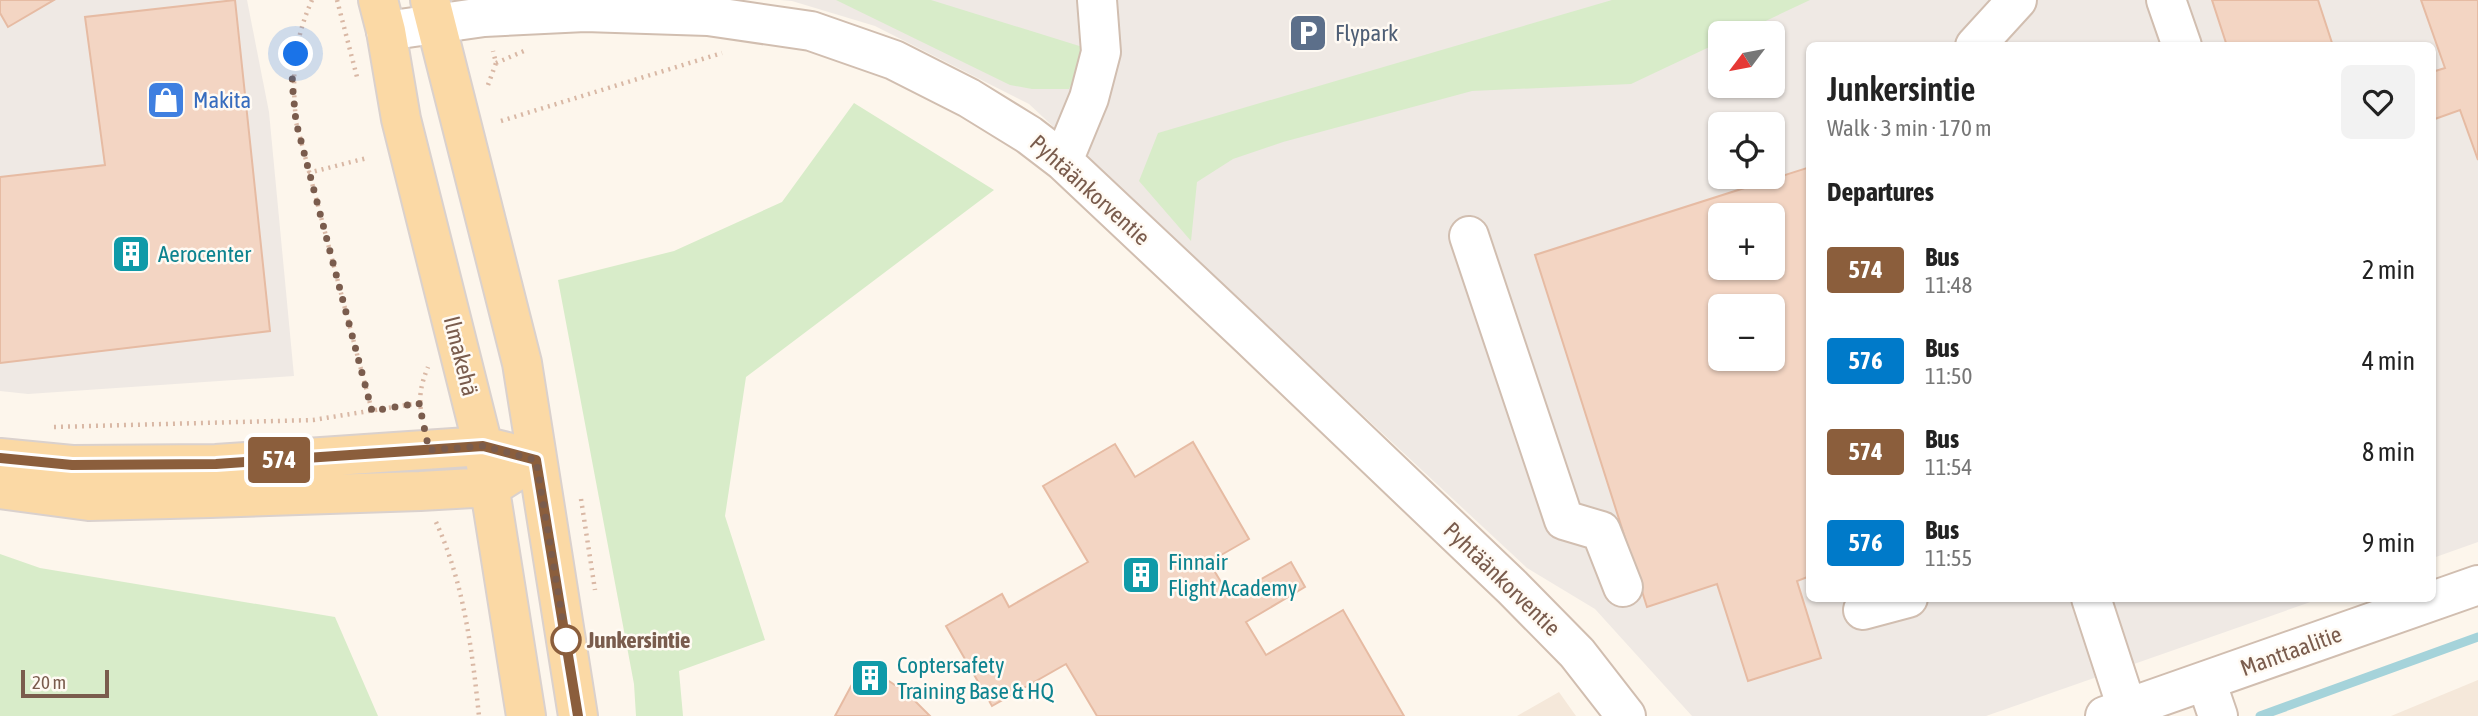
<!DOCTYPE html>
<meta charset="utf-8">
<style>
body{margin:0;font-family:"Asap Condensed",sans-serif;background:#f2f2f2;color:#222;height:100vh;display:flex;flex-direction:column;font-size:26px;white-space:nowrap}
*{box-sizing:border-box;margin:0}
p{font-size:23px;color:#767676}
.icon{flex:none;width:38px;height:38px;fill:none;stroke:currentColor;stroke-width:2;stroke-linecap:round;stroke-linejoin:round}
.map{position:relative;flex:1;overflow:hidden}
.drawer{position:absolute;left:1806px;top:42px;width:630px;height:560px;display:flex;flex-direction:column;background:#fff;border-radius:10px;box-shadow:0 2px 5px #0004}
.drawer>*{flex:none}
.badge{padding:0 14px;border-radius:5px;font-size:24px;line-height:46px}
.needle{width:46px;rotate:238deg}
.controls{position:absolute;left:1708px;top:21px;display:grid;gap:14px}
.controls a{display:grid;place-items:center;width:77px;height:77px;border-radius:10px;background:#fff;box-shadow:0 2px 5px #0004;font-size:35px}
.scale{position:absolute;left:21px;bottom:18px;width:88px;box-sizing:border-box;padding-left:7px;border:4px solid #7a5c4d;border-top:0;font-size:19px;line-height:24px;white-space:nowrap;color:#7a5c4d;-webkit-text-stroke:5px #fffaf3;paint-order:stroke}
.you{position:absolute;width:35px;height:35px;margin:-18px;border:5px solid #fff;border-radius:50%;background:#1a73e8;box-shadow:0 0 0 10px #1a73e833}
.map>.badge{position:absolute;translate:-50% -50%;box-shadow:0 0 0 4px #fff}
h2{padding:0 21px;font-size:26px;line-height:63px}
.round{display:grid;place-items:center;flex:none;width:74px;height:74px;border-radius:10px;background:#f2f2f2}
.overview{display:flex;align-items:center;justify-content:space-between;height:119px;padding:0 21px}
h1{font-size:33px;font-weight:600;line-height:52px}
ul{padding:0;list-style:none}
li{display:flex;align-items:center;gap:21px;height:91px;padding:0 21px}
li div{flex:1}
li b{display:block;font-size:26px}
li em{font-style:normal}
li .badge{min-width:77px;font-weight:700;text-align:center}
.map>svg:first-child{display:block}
</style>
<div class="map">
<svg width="2478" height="716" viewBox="0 0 2478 716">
<rect width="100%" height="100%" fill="#fdf6ec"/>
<!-- residential -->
<path fill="#f5e8da" d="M2478,680v36h-87z
M1559,692l17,24h-59z"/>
<!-- industrial -->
<path fill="#efe9e4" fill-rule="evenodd" d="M0,0h247l22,112 25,264 -266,18 -28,-3z
M780,0h1698v542l-45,16 -1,-512h-622v552l509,1 -333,117h-294l-97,-107 -68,-41 -498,-464 -154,-78 -83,-25zM1720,33h53v53h-53zM1720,124h53v53h-53zM1720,215h53v53h-53zM1720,306h53v53h-53z"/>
<!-- green -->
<path fill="#d8ecc9" d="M836,0h95l158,49 -20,40h-37l-22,-4z
M1612,0h198l-70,33h-20v9l-89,42 -159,7 -189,51 -50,17 -36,23 -6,59 -52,-60 19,-48z
M854,103l140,87 -248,187 -21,139 40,124 -86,31 4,45h-47l-2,-32 -76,-404 116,-29 108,-49z
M0,554l40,14 295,49 43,99h-378z"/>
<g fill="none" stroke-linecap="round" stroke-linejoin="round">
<!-- stream -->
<path stroke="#a5d3da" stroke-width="9" d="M2260,716l218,-79"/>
</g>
<!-- building -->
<path fill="#f3d5c3" stroke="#e6bba3" stroke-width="2" fill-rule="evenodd" d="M0,0h54l-46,27 -8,-14z
M235,0l35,331 -270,32v-186l105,-12 -20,-148z
M2212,0h106l15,46h-106z
M2421,0h57v160l-18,-50 -28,10v-48l13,-4z
M1810,167v409l-13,5 24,77 -73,23 -31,-97 -70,23 -112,-352zM1720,215h53v53h-53zM1720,306h53v53h-53z
M1193,442l56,97 -40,23 21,35 61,-35 14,25 -59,35 20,33 77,-45 61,106h-307l-31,-52 -74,42 -46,-80 56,-32 7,13 79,-45 -45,-76 72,-42 20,33z
M863,664l44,29 23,23h-95z"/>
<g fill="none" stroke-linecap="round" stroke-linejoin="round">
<defs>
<path id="minor" d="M2166,0l16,46
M386,31l98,-14 101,-5 123,4 103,15 83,29 75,38 60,37 34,26 186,175 263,251 65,66 49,63
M1975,46l42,-46
M1063,161l26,-63 12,-46 -4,-52
M1469,236l95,284 37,11 22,56
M2091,598l36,110
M1863,610l45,-12
M2206,681l12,35
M2105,716l373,-131"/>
<path id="major" d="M378,0l8,31 15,88 82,327 43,270
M430,0l92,363 56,353
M0,458l72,7 144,-1 267,-18 24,6
M0,489l89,12 121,-3 210,-7 71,-4 22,-14"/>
</defs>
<!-- minor casing -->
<use href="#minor" stroke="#d1beb0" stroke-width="42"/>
<!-- major casing -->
<use href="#major" stroke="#dad1cd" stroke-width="42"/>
<!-- path -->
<path stroke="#d9b8a5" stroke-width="4.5" stroke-dasharray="2 5" stroke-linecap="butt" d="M312,0c-19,43 -20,75 -16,122l76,289
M337,0l20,77
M496,63l28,-12
M488,85l8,-22 -3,-12
M501,121l221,-68
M308,173l59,-15
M422,416c-4,-18 -1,-32 6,-49
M54,427l259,-7 106,-17
M581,499l14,91
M436,522c28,62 36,127 43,194"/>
<!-- minor -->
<use href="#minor" stroke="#fff" stroke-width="38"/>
<!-- major -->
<use href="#major" stroke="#fbd9a5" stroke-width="38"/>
</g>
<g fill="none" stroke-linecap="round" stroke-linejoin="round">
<defs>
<path id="line" d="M0,458l72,7 144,-1 267,-18 53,14 42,256"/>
</defs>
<!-- line casing -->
<use href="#line" stroke="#fff" stroke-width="16"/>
<!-- line -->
<use href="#line" stroke="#8b5e3c" stroke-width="10"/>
<!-- walk -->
<path stroke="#7a5c4d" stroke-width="7" stroke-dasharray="0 12.6" d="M296,54l-4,27 4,41 76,289 47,-8 10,47 54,-4 53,14 30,180"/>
</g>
<!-- icons -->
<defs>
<symbol id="parking-square" viewBox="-11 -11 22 22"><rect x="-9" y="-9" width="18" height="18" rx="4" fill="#5c6f8a" stroke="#fffaf3"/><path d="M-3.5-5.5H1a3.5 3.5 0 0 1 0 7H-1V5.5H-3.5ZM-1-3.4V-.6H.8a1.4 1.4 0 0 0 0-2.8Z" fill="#fff"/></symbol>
<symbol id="shop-square" viewBox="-11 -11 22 22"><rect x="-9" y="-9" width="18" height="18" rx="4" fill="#3f7fe0" stroke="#fffaf3"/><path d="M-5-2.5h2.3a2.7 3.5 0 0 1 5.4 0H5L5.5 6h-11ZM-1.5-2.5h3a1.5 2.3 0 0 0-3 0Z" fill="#fff"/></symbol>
<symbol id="building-square" viewBox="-11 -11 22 22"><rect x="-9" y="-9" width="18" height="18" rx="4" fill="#0f9aa8" stroke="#fffaf3"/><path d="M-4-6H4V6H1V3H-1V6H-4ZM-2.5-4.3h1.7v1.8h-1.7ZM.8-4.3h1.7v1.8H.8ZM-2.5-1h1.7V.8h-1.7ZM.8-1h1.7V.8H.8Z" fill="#fff"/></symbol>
</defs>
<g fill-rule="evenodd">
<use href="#parking-square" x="1286" y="11" width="44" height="44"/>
<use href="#shop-square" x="144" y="78" width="44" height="44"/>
<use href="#building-square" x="109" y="232" width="44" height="44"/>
<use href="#building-square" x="1119" y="553" width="44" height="44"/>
<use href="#building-square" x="848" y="656" width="44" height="44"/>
</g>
<!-- markers -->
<circle fill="#fff" stroke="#8b5e3c" stroke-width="3.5" cx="566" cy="640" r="14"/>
<g text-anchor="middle" stroke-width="5" stroke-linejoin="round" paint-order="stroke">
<!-- service labels -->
<g font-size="23" fill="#4e5e75" stroke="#fffaf3" text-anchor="start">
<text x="1335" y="41">Flypark</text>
</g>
<!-- shop labels -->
<g font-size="23" fill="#366cbe" stroke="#fffaf3" text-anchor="start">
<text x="193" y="108">Makita</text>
</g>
<!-- street labels -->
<g font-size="23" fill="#7a5c4d" stroke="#fffaf3">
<text transform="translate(1090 190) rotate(42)" y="8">Pyhtäänkorventie</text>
<text transform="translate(461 356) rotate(76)" y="8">Ilmakehä</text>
<text transform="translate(1502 579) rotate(44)" y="8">Pyhtäänkorventie</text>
<text transform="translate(2291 651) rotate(-20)" y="8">Manttaalitie</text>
</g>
<!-- culture labels -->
<g font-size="23" fill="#0d838f" stroke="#fffaf3" text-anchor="start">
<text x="158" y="262">Aerocenter</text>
<text x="1168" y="570">Finnair<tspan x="1168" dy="26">Flight Academy</tspan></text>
<text x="897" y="673">Coptersafety<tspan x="897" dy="26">Training Base &amp; HQ</tspan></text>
</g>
<!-- stop labels -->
<g font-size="23" font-weight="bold" fill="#7a5c4d" stroke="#fffaf3" text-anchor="start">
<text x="587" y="648">Junkersintie</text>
</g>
</g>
</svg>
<div class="controls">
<a><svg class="needle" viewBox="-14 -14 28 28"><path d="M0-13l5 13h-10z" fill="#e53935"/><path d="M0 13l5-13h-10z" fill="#767676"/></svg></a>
<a><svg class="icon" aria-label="locate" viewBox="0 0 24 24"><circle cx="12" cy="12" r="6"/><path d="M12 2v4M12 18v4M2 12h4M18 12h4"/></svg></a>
<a>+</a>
<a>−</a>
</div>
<div class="scale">20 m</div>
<div class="you" style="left:296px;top:54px"></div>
<b class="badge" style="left:279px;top:460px;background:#8b5e3c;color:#fff">574</b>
<section class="drawer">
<div class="overview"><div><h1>Junkersintie</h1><p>Walk · 3 min · 170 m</p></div><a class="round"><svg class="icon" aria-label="heart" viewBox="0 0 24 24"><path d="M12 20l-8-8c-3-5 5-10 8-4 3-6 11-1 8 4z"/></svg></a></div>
<h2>Departures</h2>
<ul>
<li><span class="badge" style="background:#8b5e3c;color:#fff">574</span><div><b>Bus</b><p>11:48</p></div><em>2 min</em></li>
<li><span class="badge" style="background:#007ac9;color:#fff">576</span><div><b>Bus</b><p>11:50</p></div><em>4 min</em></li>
<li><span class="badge" style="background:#8b5e3c;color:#fff">574</span><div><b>Bus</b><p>11:54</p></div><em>8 min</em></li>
<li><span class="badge" style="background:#007ac9;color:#fff">576</span><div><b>Bus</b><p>11:55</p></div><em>9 min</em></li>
</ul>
</section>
</div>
